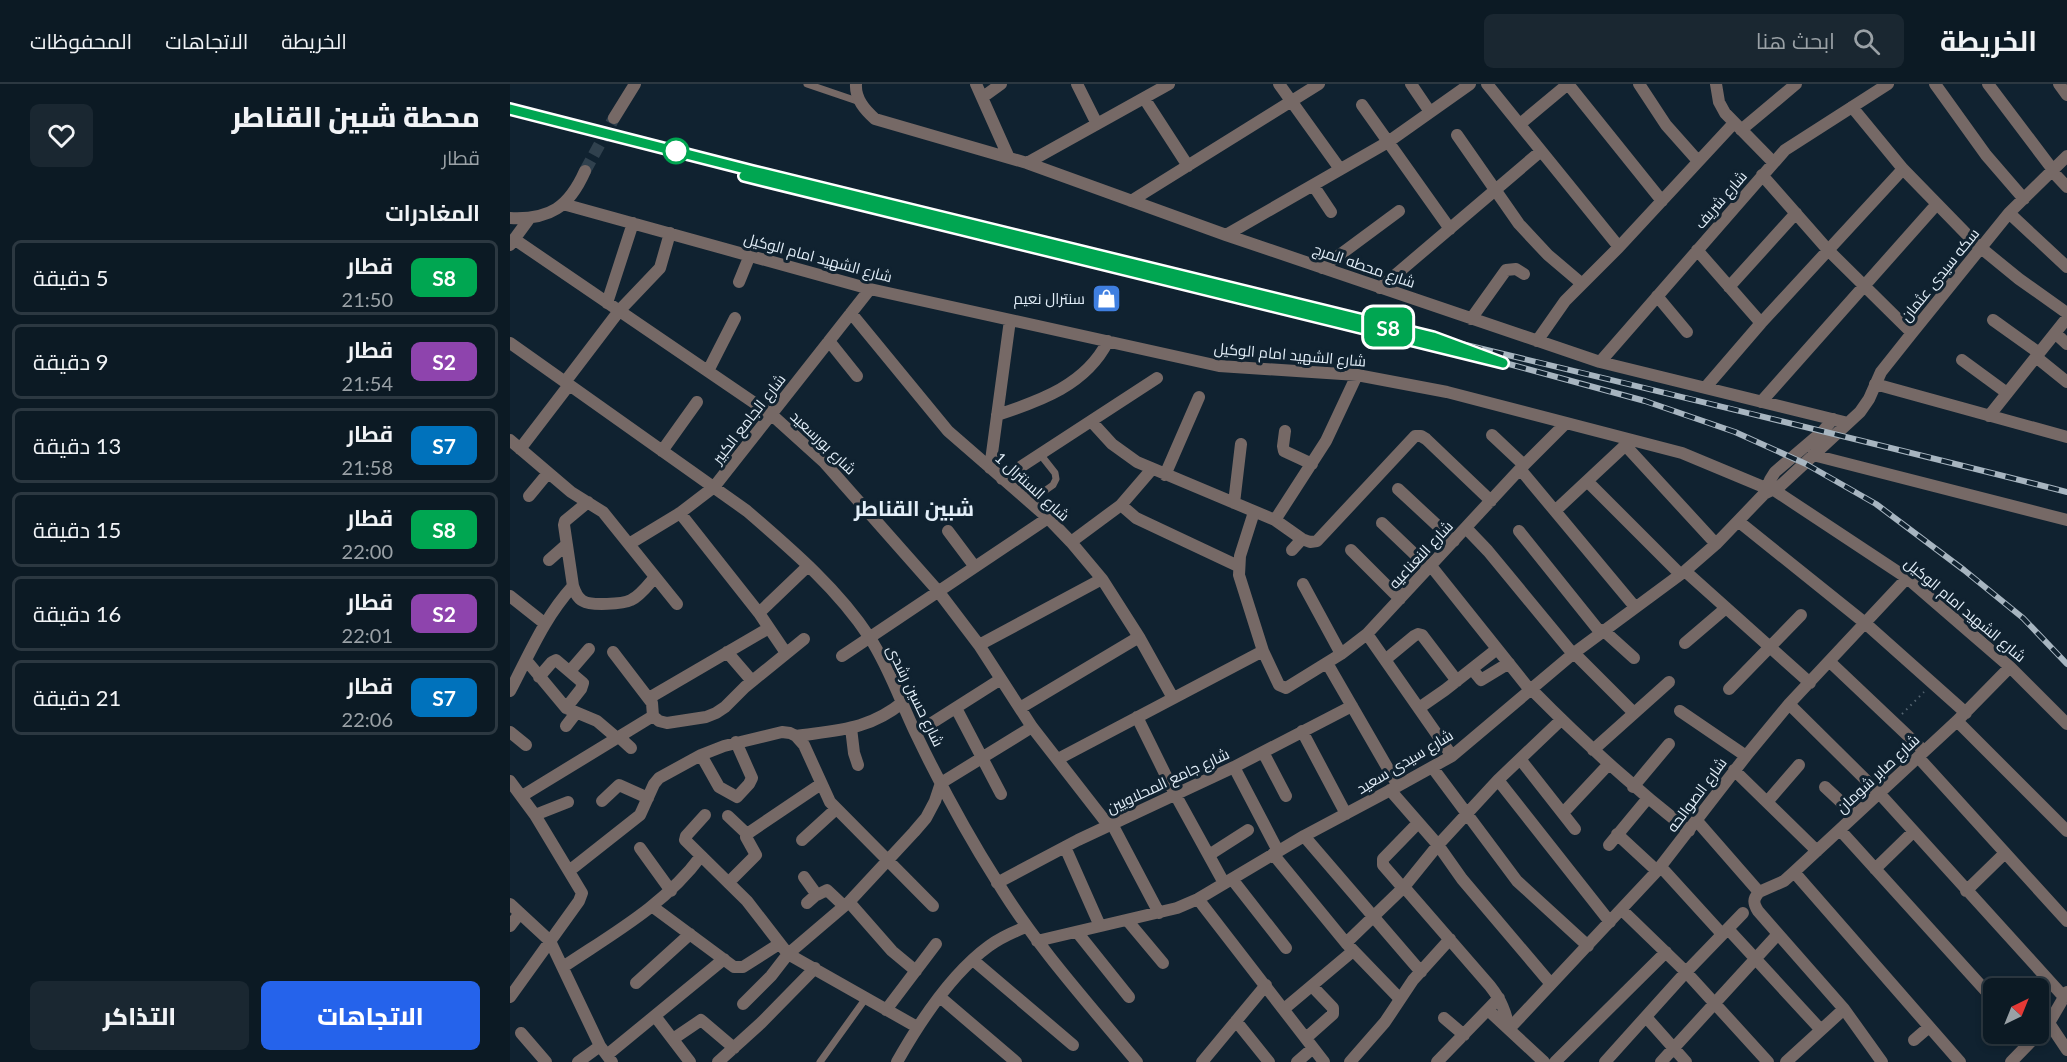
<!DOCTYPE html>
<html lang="ar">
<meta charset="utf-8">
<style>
body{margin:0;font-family:Lato,Cairo,sans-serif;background:#1a2731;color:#f1f3f6;direction:rtl;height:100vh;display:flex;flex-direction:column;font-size:22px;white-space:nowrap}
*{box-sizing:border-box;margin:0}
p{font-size:20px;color:#9aa1a6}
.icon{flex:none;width:33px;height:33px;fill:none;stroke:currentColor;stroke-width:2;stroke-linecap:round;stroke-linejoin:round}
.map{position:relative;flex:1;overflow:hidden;direction:ltr}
.details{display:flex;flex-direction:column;background:#0c1a24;width:510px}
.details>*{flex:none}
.badge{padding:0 12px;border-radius:9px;font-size:21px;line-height:39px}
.needle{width:39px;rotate:43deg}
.controls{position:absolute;left:1473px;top:894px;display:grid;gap:12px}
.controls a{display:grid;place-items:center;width:66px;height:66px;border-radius:9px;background:#0c1a24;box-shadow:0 3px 9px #0003,0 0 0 2px #2c3841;font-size:30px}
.map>.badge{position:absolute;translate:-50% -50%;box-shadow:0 0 0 3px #fff}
h2{padding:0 30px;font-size:22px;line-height:54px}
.round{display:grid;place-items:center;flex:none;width:63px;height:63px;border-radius:9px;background:#1a2731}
.summary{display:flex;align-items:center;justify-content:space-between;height:102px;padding:0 30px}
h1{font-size:28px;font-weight:800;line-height:45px}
.action{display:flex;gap:12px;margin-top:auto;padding:12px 30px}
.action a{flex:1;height:69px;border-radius:9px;background:#2563eb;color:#fff;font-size:24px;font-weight:800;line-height:69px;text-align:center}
.action a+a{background:#1a2731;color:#f1f3f6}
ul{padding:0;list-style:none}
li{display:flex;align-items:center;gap:18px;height:75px;margin:0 12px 9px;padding:0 18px;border:3px solid #2c3841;border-radius:9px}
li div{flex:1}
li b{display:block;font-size:22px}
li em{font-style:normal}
li .badge{min-width:66px;font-weight:700;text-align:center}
header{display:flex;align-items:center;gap:36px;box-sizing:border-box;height:84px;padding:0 30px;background:#0c1a24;border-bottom:2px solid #2c3841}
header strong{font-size:28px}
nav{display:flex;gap:33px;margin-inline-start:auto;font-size:21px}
.search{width:420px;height:54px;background:#1a2731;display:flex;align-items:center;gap:15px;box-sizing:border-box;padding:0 21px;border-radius:9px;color:#9aa1a6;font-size:22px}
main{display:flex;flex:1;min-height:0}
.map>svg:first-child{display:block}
</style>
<header>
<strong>الخريطة</strong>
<div class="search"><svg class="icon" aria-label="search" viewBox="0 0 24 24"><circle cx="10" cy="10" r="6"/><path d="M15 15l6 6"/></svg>ابحث هنا</div>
<nav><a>الخريطة</a><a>الاتجاهات</a><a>المحفوظات</a></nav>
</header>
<main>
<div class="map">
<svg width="1557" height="978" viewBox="0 0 1557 978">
<rect width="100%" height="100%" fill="#102230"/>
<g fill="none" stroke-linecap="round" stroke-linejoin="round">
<!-- minor-tunnel -->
<path stroke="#30414e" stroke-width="12" stroke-dasharray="12 6" stroke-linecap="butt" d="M75,87l29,-53"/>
<!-- path -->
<path stroke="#576773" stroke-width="2" stroke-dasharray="1.5 4.5" stroke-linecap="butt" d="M1392,630l22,-22"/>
<!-- service -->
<path stroke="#766966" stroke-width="7" d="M297,0l53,18
M519,418l24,-17 3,-6 -1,-6 -15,-19
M310,978l46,-64"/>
<!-- minor -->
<path stroke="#766966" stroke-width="12" d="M346,0c-1,15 9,26 19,35l152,44 199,72 374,127 248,61
M466,0l33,74
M567,0l20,40
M769,0l61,85
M901,0l19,28
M977,0l132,163
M1058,0l94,117
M1129,0l27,41 32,36
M1206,0l3,18 6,11 48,49
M1425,0l51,71 38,44
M1478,0l65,86
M1549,0l8,11
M473,13l18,-13
M634,14l44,68
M852,21l88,124
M1342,23l51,62 78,80
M104,34l21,-34
M1010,40l48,-40
M1231,46l55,-46
M947,51l62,89 29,31 33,28
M517,79l142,-79
M1542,87l15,16
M1252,91l66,75 84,83
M803,101l18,27
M621,117l188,-117
M53,120l307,85 349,77 138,9 90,17 235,61 84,35
M1499,129l58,54
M0,134c40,2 59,-11 75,-47
M716,151l162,-93 82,-58
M4,155l258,176 52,47 114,129 41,54 53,82 77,99
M0,161l19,-26
M1471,164l38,31 48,34
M1187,166l64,73
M812,184l77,-57
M229,198l11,-27
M1219,203l67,-74
M870,204l161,-137
M1147,212l30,36
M97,219l26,-80
M341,229l97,118 100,87 23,24 31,37 37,58 34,61
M961,235l35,-49 10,-1 8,5
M1483,236l46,33
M1545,249l12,11
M319,257l28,35
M1027,257l28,-40 54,-54 115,-124
M0,259l237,168c44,38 91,78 123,127 20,31 31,65 47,98 24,50 51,100 81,147 39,64 91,121 139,179
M1526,273l31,25
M1452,276l45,33
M1090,278l185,-212 103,-66
M198,287l27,-53
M55,298l54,-71 41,-43 10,-35
M1365,300l192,53
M1195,304l56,-65 142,-154
M1251,318l175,-197
M487,331c43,-14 89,-30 111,-74
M1479,332l78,-98
M581,337l21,23 25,18 138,58 27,19
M775,347l-2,15 1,5 28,13
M982,351l32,30
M0,356l61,52 32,20 74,92
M1115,361l91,99
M10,365l49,-64
M152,367l35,-49
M1303,371l254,65
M480,384l20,-148
M1010,385l115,138
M655,391l34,-78
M492,395l155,-101
M1077,397l93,93
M888,405l56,52
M1264,406l133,88 103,89 57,57
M1254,410l6,-14 5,-8 48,-41 10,-12
M19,412l19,-23
M78,418l-23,19 -1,4 9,61c2,6 4,12 10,15 8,5 40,3 48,-1 9,-4 17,-15 24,-23
M724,419l7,-59
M611,421l15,13 102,48
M1045,427l76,-71
M744,428l-14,44 -1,19 24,76 16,34 7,3 55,-34 26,-20 153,-165 46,-46
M170,429l79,100 27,40
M765,436l51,-79 31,-66
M1228,437l127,102 101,90
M872,439l47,45
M956,444l22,23 85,103
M438,447l27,36
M1009,447l81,101
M561,458l50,-37 31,-36
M119,460l51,-31 34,-26 156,-198
M782,466l10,-11 8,3 7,-1 98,-105h6l5,3 65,62
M841,466l49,49
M39,476l17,-15
M921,482l99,124
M1175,487l125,112
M793,500l38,70
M0,512l34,27
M249,529l49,-47
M1093,546l31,28
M857,550l85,122
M1175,559l41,-35
M469,561l123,-66
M103,568l39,51 1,13
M217,568l25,29
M1064,569l60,60
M332,572l206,-138
M16,576l40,48 31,13 20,17
M875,576l29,-24 4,-2 4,1 35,46
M1320,578l94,89
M817,579l71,123
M962,585l9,11 28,-17
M60,587l19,-22
M29,593l13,-15 4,-2 27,23 -2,6 -15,19
M1021,605c50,51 102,98 158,142
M1219,605l72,-74
M0,607c20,-38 34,-73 63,-105
M139,614l120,-70
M1279,620l90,89 185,204
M446,624l45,86
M510,624l119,-71
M909,624l26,-18 52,-41
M1170,627l66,45
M143,632l6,5 8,2 39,-6 10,-4 9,-6 20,-20 59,-48
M627,633l38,77 49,89
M1447,637l110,110
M56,642l10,-13
M341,644l3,25 4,12
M792,647l44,83
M0,648l16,13
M406,649l85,-54
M286,652c42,-6 73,-6 107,-34
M109,653l12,11
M1083,666l76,-68
M753,668l23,44
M191,671l18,32 18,10 12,-13 3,-6 -16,-36
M1408,673l149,164
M548,675l205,-108
M1010,675l55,70
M724,683l44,84
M922,683l85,114 71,65
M1224,686l83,81
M988,696l112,142
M0,697l25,34 47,78 -3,8 -69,96
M1123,703l36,-43
M1315,703l30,28
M880,706l48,55 24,34 89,105
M12,712l131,-80
M92,717l17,-16 29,13
M1257,718l32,-37
M1053,729l45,-48
M25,731l33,-13
M195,731l-19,21 -1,4 62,61 41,53 129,73
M218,732l19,18
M1187,737l62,71
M602,740l47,89
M1330,746l154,170
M1107,750l40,37
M794,752l117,136
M292,756l34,-31
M1099,761l39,-47
M555,763l35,79
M130,764l31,43
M763,770l73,89 54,56
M699,771l39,-25
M1151,783l61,67
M1365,785l38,-37
M59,787l71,-56 14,-31 5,-6 42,-23 23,-9 58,-14 8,1 6,3 8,9 26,57 103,104
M1284,788l166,190
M294,793l13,18 10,-5 17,16
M722,795l54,69
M219,798l27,-27 -10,-18 1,-3 74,-50
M487,799l81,-43 156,-73 118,-61
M894,803l86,99c11,14 16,26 19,43
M893,804l-20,-23v-6l35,-36
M1456,807l39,-38
M1249,808l25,-11 10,-9 163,-151 53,-54
M1249,808c-6,7 -6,11 -1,19l86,98 38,53
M688,815l126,163
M339,818l43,49 24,20
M297,819l9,-8
M0,820l40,37 50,105 12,16
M143,823l81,60h9l36,-23
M1112,826l64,62 82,90
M617,836l36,43
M0,842l10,-13
M1218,845l93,101
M567,848l52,65
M527,857l140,-33 21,-9 106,-63 94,-50 54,-30 122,-103 111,-82 31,-27 48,-50 16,-8 80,-74 9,-13 12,-27 31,-39 97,-120 58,-57
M836,859l58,-56 34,-42 60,-65 63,-60
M463,876l100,85
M53,883c49,-33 102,-62 138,-111
M126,899l54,-49
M430,913l76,65
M233,920l28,-28 17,-22 61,-52 65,-70 12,-14 9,-17 6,-18 91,-56
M774,925l69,-58
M376,926l50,-66
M978,926l56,52
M145,932l35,46
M1136,933l40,45
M934,934l20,17
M726,937l33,41
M1539,939l18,27
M999,945l148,-158 89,-115 43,-52 118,-126
M11,949l25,29
M796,954l27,-24v-6l-21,-22
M163,955l28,-19 33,28
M1404,956l15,-13
M97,971l117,-96
M68,978l22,-16
M208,978l43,-39 54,-55
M387,978c22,-39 55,-89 92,-116 11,-8 24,-14 37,-19
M692,978l64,-77
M787,978l16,-14
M840,978l35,-40 28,-42 37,-41
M927,978l62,-64
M1045,978l111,-110
M1095,978l81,-90 57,-59
M1151,978l117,-128
M1276,978l58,-53
M1501,978l38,-39 18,-31"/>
<defs>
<path id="rail" d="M0,25c286,73 573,144 860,213 233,56 465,111 697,170
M984,276l151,41 90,31 71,32 70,40 88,66 59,48 44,46"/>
</defs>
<!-- rail casing -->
<use href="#rail" stroke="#a7b5c0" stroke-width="6"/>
<!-- rail -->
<use href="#rail" stroke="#102230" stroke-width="4" stroke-dasharray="11" stroke-linecap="butt"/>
</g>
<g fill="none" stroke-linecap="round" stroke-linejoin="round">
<defs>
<path id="line" d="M0,25l243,62 680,166 70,26 -759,-187"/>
</defs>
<!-- line casing -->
<use href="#line" stroke="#fff" stroke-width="14"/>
<!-- line -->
<use href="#line" stroke="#00a651" stroke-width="9"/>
</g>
<!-- icons -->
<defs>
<symbol id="shop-square" viewBox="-11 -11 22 22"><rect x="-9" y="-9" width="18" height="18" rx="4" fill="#3f7fe0" stroke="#102230"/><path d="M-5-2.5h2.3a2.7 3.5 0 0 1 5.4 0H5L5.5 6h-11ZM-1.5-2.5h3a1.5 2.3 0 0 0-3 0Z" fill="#fff"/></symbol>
</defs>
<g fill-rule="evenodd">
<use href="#shop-square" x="580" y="198" width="33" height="33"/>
</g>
<!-- markers -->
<circle fill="#fff" stroke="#00a651" stroke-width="3" cx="166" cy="67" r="12"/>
<g text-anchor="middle" stroke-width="6" stroke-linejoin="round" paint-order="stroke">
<!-- street labels -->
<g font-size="15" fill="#e2eef8" stroke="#102230">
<text transform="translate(1211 116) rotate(-49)" y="5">شارع شريف</text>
<text transform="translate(308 174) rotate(15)" y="5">شارع الشهيد امام الوكيل</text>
<text transform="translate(854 182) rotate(19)" y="5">شارع محطه المرج</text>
<text transform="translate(1430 191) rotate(-51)" y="5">سكه سيدى عثمان</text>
<text transform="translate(780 271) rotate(5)" y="5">شارع الشهيد امام الوكيل</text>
<text transform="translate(239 335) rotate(-52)" y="5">شارع الجامع الكبير</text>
<text transform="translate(313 359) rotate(44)" y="5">شارع بورسعيد</text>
<text transform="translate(522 403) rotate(42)" y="5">شارع السنترال 1</text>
<text transform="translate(911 471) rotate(-47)" y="5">شارع النعناعيه</text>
<text transform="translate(1455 526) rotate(40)" y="5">شارع الشهيد امام الوكيل</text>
<text transform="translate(405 612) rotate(64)" y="5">شارع حسين رشدى</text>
<text transform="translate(895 678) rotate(-31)" y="5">شارع سيدى سعيد</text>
<text transform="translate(1368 690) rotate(-43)" y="5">شارع صابر شومان</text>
<text transform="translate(658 697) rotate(-25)" y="5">شارع جامع المحلاويين</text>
<text transform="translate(1187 711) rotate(-53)" y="5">شارع الصوالحه</text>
</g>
<!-- poi labels -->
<g font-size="15" fill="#e2eef8" stroke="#102230" text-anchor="end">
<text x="575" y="220">سنترال نعيم</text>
</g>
<!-- district labels -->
<g font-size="21" font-weight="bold" fill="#e2eef8" stroke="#102230">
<text x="404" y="432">شبين القناطر</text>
</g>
</g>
</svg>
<div class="controls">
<a><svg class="needle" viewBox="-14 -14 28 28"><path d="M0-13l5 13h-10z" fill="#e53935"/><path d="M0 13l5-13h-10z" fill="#9aa1a6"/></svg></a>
</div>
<b class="badge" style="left:878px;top:243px;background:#00a651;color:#fff">S8</b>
</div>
<section class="details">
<div class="summary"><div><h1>محطة شبين القناطر</h1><p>قطار</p></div><a class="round"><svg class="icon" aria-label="heart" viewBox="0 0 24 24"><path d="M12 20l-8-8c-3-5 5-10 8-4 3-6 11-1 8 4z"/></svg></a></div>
<h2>المغادرات</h2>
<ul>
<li><span class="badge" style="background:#00a651;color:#fff">S8</span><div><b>قطار</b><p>21:50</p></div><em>5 دقيقة</em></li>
<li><span class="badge" style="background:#8e44ad;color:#fff">S2</span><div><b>قطار</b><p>21:54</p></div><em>9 دقيقة</em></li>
<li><span class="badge" style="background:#0072bc;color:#fff">S7</span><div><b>قطار</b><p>21:58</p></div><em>13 دقيقة</em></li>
<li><span class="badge" style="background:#00a651;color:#fff">S8</span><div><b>قطار</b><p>22:00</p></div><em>15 دقيقة</em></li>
<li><span class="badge" style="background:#8e44ad;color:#fff">S2</span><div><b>قطار</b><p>22:01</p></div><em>16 دقيقة</em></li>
<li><span class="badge" style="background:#0072bc;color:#fff">S7</span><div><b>قطار</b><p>22:06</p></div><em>21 دقيقة</em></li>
</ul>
<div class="action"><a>الاتجاهات</a><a>التذاكر</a></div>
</section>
</main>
